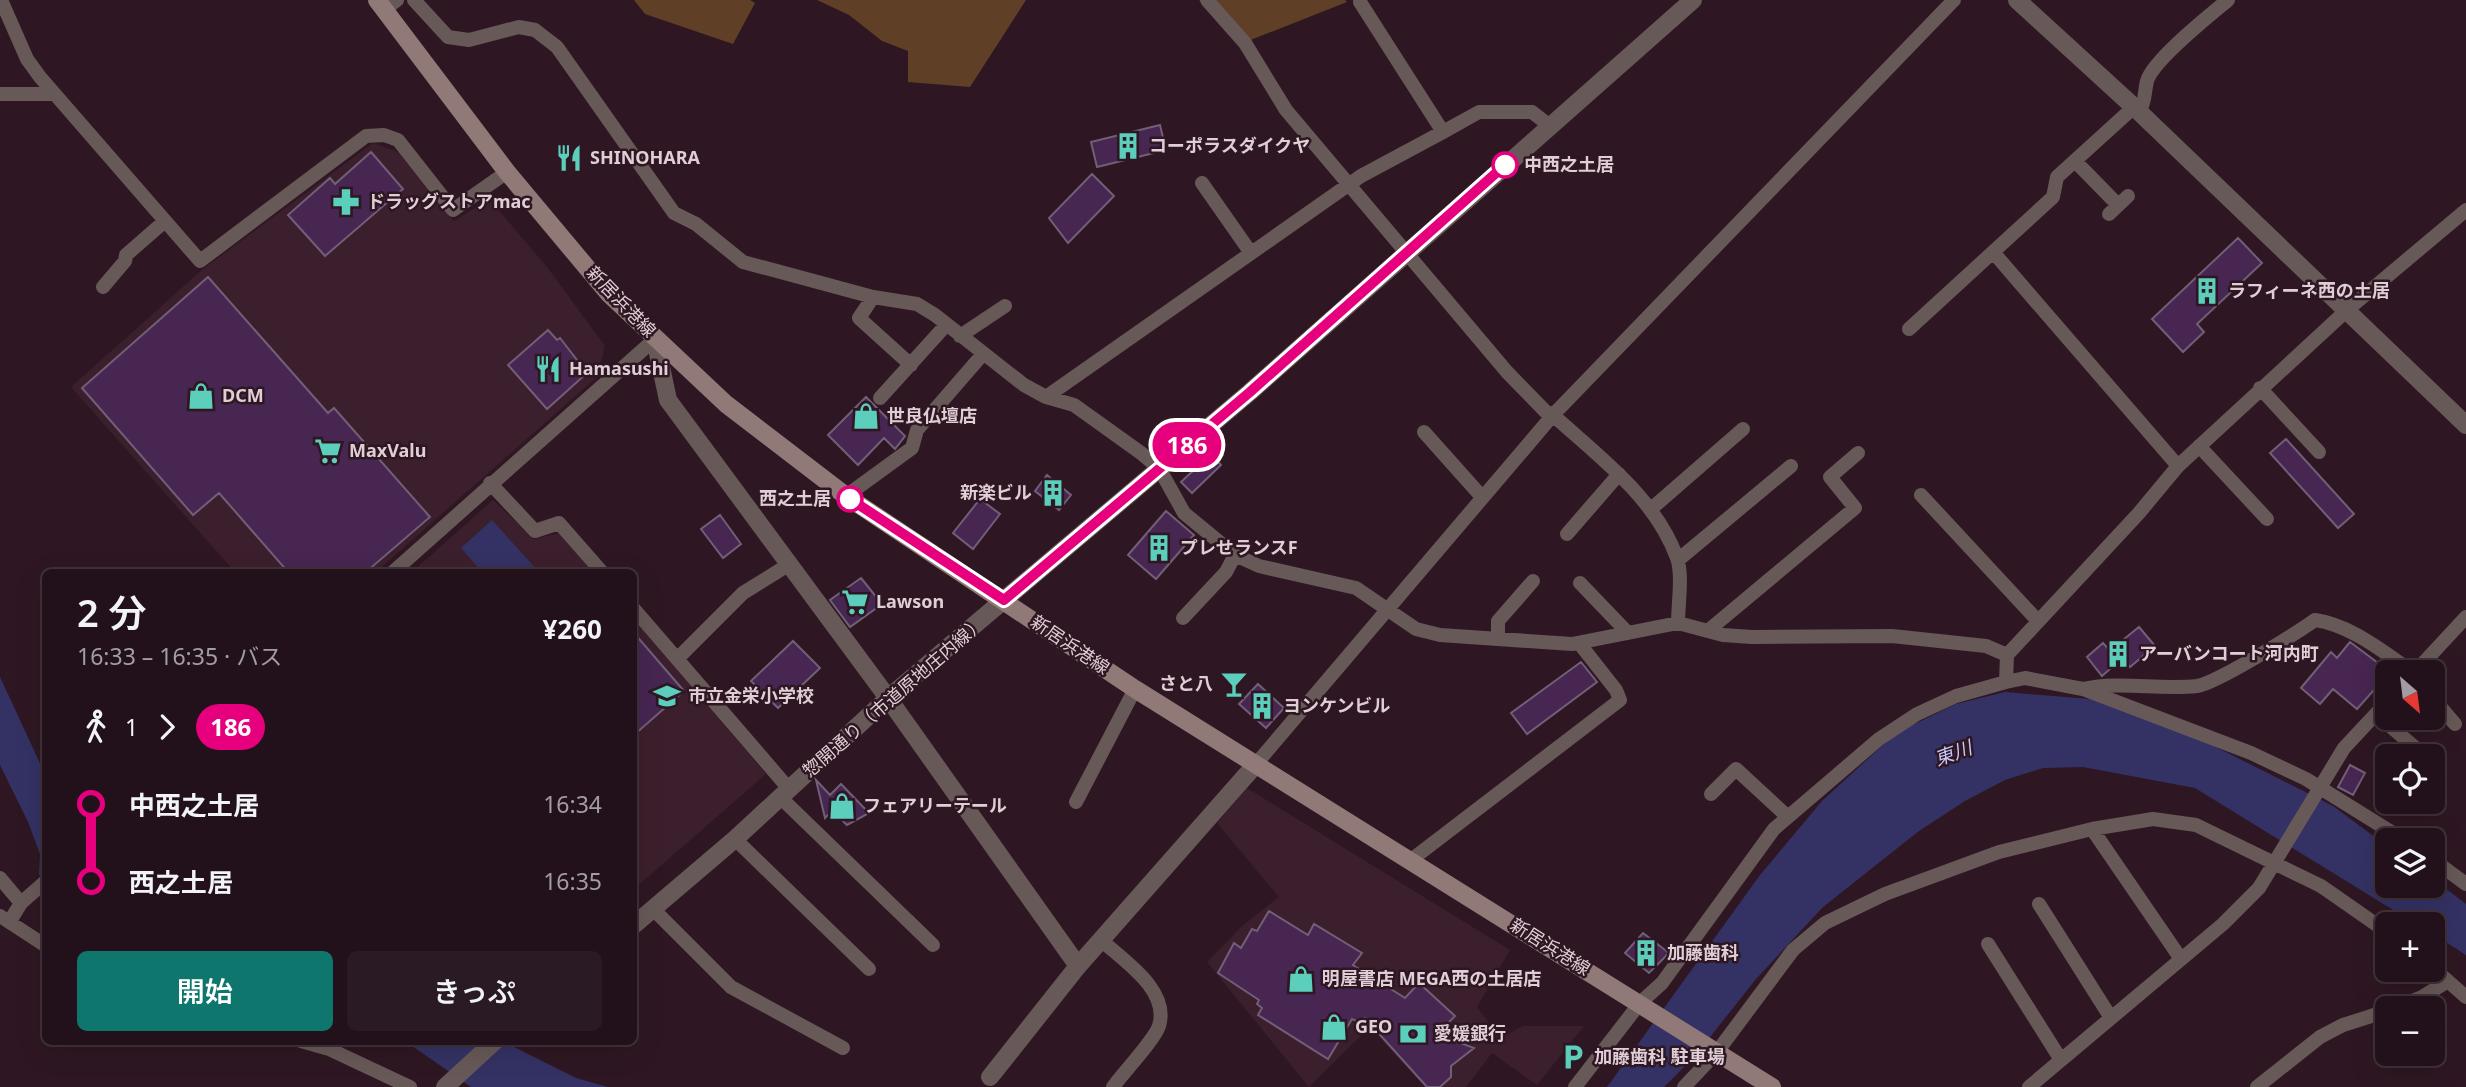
<!DOCTYPE html>
<html lang="ja">
<meta charset="utf-8">
<style>
body{margin:0;font-family:"Noto Sans","Noto Sans JP",sans-serif;background:#2a1a23;color:#f1f3f6;height:100vh;display:flex;flex-direction:column;font-size:26px;white-space:nowrap}
*{box-sizing:border-box;margin:0}
p{font-size:23px;color:#a29da2}
.icon{flex:none;width:38px;height:38px;fill:none;stroke:currentColor;stroke-width:2;stroke-linecap:round;stroke-linejoin:round}
.map{position:relative;flex:1;overflow:hidden}
.drawer{position:absolute;left:42px;top:569px;width:595px;height:476px;display:flex;flex-direction:column;background:#22111a;border-radius:10px;box-shadow:0 7px 28px #0002,0 0 0 2px #3f3139}
.drawer>*{flex:none}
.badge{padding:0 14px;border-radius:23px;font-size:24px;line-height:46px}
.needle{width:46px;rotate:152deg}
.controls{position:absolute;left:2375px;top:660px;display:grid;gap:14px}
.controls a{display:grid;place-items:center;width:70px;height:70px;border-radius:10px;background:#22111a;box-shadow:0 7px 28px #0002,0 0 0 2px #3f3139;font-size:35px}
.map>.badge{position:absolute;translate:-50% -50%;box-shadow:0 0 0 4px #fff}
.legs{display:flex;align-items:center;gap:10px;height:77px;padding:0 35px;font-size:23px}
.legs p{margin-inline-start:auto}
.overview{display:flex;align-items:center;justify-content:space-between;height:119px;padding:0 35px}
h1{font-size:38px;font-weight:600;line-height:52px}
.action{display:flex;gap:14px;margin-top:auto;padding:14px 35px}
.action a{flex:1;height:80px;border-radius:10px;background:#0f766e;color:#fff;font-size:28px;font-weight:600;line-height:80px;text-align:center}
.action a+a{background:#2a1a23;color:#f1f3f6}
ul{padding:0 35px;list-style:none}
li{display:flex;align-items:center;gap:24px;height:77px;font-size:26px}
li i{display:grid;place-items:center;width:10px;height:100%;margin:0 9px;background:currentColor}
li i::after{content:'';width:18px;height:18px;margin:-9px;border:5px solid;border-radius:50%;background:#22111a}
li p{margin-inline-start:auto}
li:first-child i{background:linear-gradient(#0000 50%,currentColor 0)}
li:last-child i{background:linear-gradient(currentColor 50%,#0000 0)}
.map>svg:first-child{display:block}
</style>
<div class="map">
<svg width="2466" height="1087" viewBox="0 0 2466 1087">
<rect width="100%" height="100%" fill="#2e1722"/>
<!-- built -->
<path fill="#3c1f2c" d="M373,143l25,9 56,69 35,-22 58,68 58,79 -8,31 -221,195h-141l-164,-185 132,-118z
M493,500l41,39 26,-6 34,39h-182z
M634,619l132,155 -132,115z
M1247,788l263,162 -33,57 24,31 22,-12h61l-47,59 -45,-32 -26,34h-41l-55,-60 -61,60 -102,-125 35,-36 37,-29 -62,-74z"/>
<!-- green -->
<path fill="#5f3f25" d="M634,0h116l5,3 -22,41 -88,-30z
M817,0h209l-56,87 -62,-5v-31l-26,-10 -33,-26z
M1199,0h146l2,2 -109,43 -15,-22z"/>
<!-- water -->
<path fill="#343264" d="M492,520l46,51 -1,1h-55l-21,-24z
M0,677l45,97v115l-6,-15 1,-20 -12,-32 -28,-57z
M2005,692l85,7 106,38 137,69 54,40v40h45l1,-7 33,25v51l-33,-21 -1,-10h-16l-221,-136 -112,-21 -40,1 -38,12 -40,21 -46,30 -96,76 -67,72 -61,77 -31,31h-57l153,-212 62,-74 74,-68 60,-29z
M405,1041h97l74,37 32,9h-137z"/>
<!-- building -->
<path fill="#472652" stroke="#705f77" stroke-width="2" d="M1160,125l6,25 -69,17 -6,-25z
M371,152l32,37 -78,67 -37,-41 42,-37 5,6z
M1092,174l22,22 -46,47 -19,-25z
M2238,238l24,25 -65,61 7,8 -21,20 -31,-33z
M208,277l120,136 6,-5 96,109 -64,55h-78l-69,-79 -26,22 -111,-127z
M548,330l9,10 3,-2 27,35 -40,36 -39,-44z
M866,397l39,39 -10,13 -11,-11 -26,27 -30,-30z
M2286,439l68,75 -16,14 -68,-75z
M1211,454l10,11 -29,28 -11,-11z
M1047,475l24,20 -12,15 -24,-19z
M980,499l20,15 -27,35 -20,-16z
M1166,511l28,24 -38,44 -28,-24z
M720,515l21,29 -18,14 -22,-29z
M861,578l21,26 -32,23 -20,-27z
M2139,627l16,19 -25,21 -17,-19z
M634,633l50,58 -50,44z
M793,641l27,27 -42,40 -27,-27z
M2350,642l40,30 -33,37 -24,-20 -13,15 -19,-16 30,-36 6,6z
M2103,643l16,18 -17,15 -15,-19z
M1581,662l16,20 -70,52 -16,-21z
M1258,684l26,24 -18,20 -27,-24z
M2350,765l15,8 -12,22 -15,-8z
M816,780l14,15 11,-11 28,29 -22,12 -15,-14 -7,7z
M1269,911l39,24 6,-11 48,29 -9,12 52,33 14,-15 36,33 -13,13 13,12 19,7 -23,18v11l-11,10h-13l-62,-69 -4,5 -9,-4 -24,40 -70,-44 4,-7 -5,-4 2,-4 -41,-27 16,-30 7,5 11,-19 5,2z
M1643,933l26,20 -20,20 -24,-20z"/>
<g fill="none" stroke-linecap="round" stroke-linejoin="round">
<!-- minor -->
<path stroke="#675957" stroke-width="14" d="M1,0l26,59 13,18 160,184 166,-125 18,-1 14,5 55,70 54,-38
M414,0l34,37 21,3 50,-13 16,3 22,17 117,166 22,11 47,38 130,35 44,7 18,11 89,70 22,12 28,8 67,48 18,15 25,45 51,42 24,11 97,22 60,41 24,6 132,9 106,-21 45,12 29,2 140,-1 94,10 21,9
M1207,0l38,43 41,67 221,262 38,39 8,4c46,42 102,82 124,143 6,17 1,46 1,65
M1360,2l83,130
M384,10l13,-10
M0,94h54
M2139,112c7,-11 5,-19 8,-31 6,-21 63,-66 81,-81
M2075,161l43,44
M1202,183l49,70
M2109,214l19,-18
M1993,252l185,214
M103,287l22,-26 1,-6 39,-34
M873,297l-14,21 52,47
M1909,329l144,-132 4,-20 77,-70
M960,336l45,-30
M2260,388l59,64
M1046,397l315,-221 82,-44 36,-20h53l18,14
M880,398l66,-73
M1424,432l58,65
M2199,446l68,73
M490,483l45,48 24,-8 43,49
M1921,495l117,126
M846,496l66,-48 5,-18 66,-76
M1651,509l92,-80
M1567,534l52,-60
M1678,560l113,-94
M393,572l262,-233
M1580,583l48,50
M634,609l156,181
M1183,618l43,-46 9,-17
M1710,629l145,-121 -25,-31 28,-24
M1498,637v-16l35,-40
M677,659l66,-66 45,-28
M2415,672l51,-55
M2006,682l1,-27 132,-142 39,-47 168,-155 120,-101
M2083,689c38,-8 75,1 114,-3 20,-3 98,-52 118,-66 36,5 68,32 98,52
M2432,697l23,27
M2376,714l49,42
M2432,763l7,5
M1256,764l297,-349 401,-415
M1711,794l25,-25 52,48
M781,798l152,147
M1076,802l59,-113
M2092,829l89,130
M735,839l134,130
M2432,859l34,25
M1411,860l209,-160 -4,-10 -37,-47
M0,878l21,25
M2039,904l72,114
M653,909l78,78 112,61
M0,916l46,30
M10,921l11,-18 25,-22
M1101,940c23,21 69,50 58,86 -4,13 -36,47 -46,61
M1988,944l73,116
M2432,967l34,30
M2395,1008l27,-11 26,-16
M301,1041l28,8 81,38
M1575,1087l65,-84 22,-20 112,-154 105,-90 38,-25 39,-18 50,-14 19,-4 58,11 168,64 55,26 98,61
M1684,1087l33,-35 76,-102 32,-27 60,-29 114,-42 93,-23 61,-10 43,6 125,61 66,46
M2029,1087l194,-163 36,-36 85,-140 43,-46
M2257,1087l63,-50 23,-12 44,-14"/>
<!-- tertiary -->
<path stroke="#675957" stroke-width="18" d="M2017,0l117,107 332,318
M655,339l13,61 220,298 190,268
M634,925l101,-86 153,-141 362,-306 443,-392
M990,1077l88,-111 178,-202
M445,1087l50,-46"/>
<!-- secondary -->
<path stroke="#907977" stroke-width="18" d="M377,0l130,172 102,122 117,110 120,92 289,193 637,398"/>
</g>
<g fill="none" stroke-linecap="round" stroke-linejoin="round">
<defs>
<path id="line-1" d="M850,499l154,101 246,-208 255,-227"/>
</defs>
<!-- line-1 casing -->
<use href="#line-1" stroke="#fff" stroke-width="16"/>
<!-- line-1 -->
<use href="#line-1" stroke="#e6007e" stroke-width="10"/>
</g>
<!-- icons -->
<defs>
<symbol id="building-bare" viewBox="-9 -9 18 18"><path d="M-4-6H4V6H1V3H-1V6H-4ZM-2.5-4.3h1.7v1.8h-1.7ZM.8-4.3h1.7v1.8H.8ZM-2.5-1h1.7V.8h-1.7ZM.8-1h1.7V.8H.8Z" fill="#5bcebc" stroke="#2e1722" stroke-width="2.5" paint-order="stroke"/></symbol>
<symbol id="restaurant-bare" viewBox="-9 -9 18 18"><path d="M-5-6h1v4h1v-4h1v4h1v-4h1v5L-1.5 .5V6h-2V.5L-5-1ZM5-6V6H3V1.5H1.5Q1.5-4 5-6Z" fill="#5bcebc" stroke="#2e1722" stroke-width="2.5" paint-order="stroke"/></symbol>
<symbol id="pharmacy-bare" viewBox="-9 -9 18 18"><path d="M-2-6h4v4h4v4h-4v4h-4v-4h-4v-4h4Z" fill="#5bcebc" stroke="#2e1722" stroke-width="2.5" paint-order="stroke"/></symbol>
<symbol id="shop-bare" viewBox="-9 -9 18 18"><path d="M-5-2.5h2.3a2.7 3.5 0 0 1 5.4 0H5L5.5 6h-11ZM-1.5-2.5h3a1.5 2.3 0 0 0-3 0Z" fill="#5bcebc" stroke="#2e1722" stroke-width="2.5" paint-order="stroke"/></symbol>
<symbol id="supermarket-bare" viewBox="-9 -9 18 18"><path d="M-6-5.5h2.5l.6 2H6L4.5 2H-2.5L-4.4-4H-6ZM-1.5 3.2a1.3 1.3 0 1 0 .1 0ZM3 3.2a1.3 1.3 0 1 0 .1 0Z" fill="#5bcebc" stroke="#2e1722" stroke-width="2.5" paint-order="stroke"/></symbol>
<symbol id="bar-bare" viewBox="-9 -9 18 18"><path d="M-6-5H6L.8 .8V4.5H3.5V6h-7V4.5H-.8V.8Z" fill="#5bcebc" stroke="#2e1722" stroke-width="2.5" paint-order="stroke"/></symbol>
<symbol id="school-bare" viewBox="-9 -9 18 18"><path d="M0-5L7-2L0 1L-7-2ZM-4 1L0 2.5L4 1V4Q0 6-4 4Z" fill="#5bcebc" stroke="#2e1722" stroke-width="2.5" paint-order="stroke"/></symbol>
<symbol id="bank-bare" viewBox="-9 -9 18 18"><path d="M-6-4H6V4H-6ZM0-2.3a2.3 2.3 0 1 0 0 4.6a2.3 2.3 0 1 0 0-4.6Z" fill="#5bcebc" stroke="#2e1722" stroke-width="2.5" paint-order="stroke"/></symbol>
<symbol id="parking-bare" viewBox="-9 -9 18 18"><path d="M-3.5-5.5H1a3.5 3.5 0 0 1 0 7H-1V5.5H-3.5ZM-1-3.4V-.6H.8a1.4 1.4 0 0 0 0-2.8Z" fill="#5bcebc" stroke="#2e1722" stroke-width="2.5" paint-order="stroke"/></symbol>
</defs>
<g fill-rule="evenodd">
<use href="#building-bare" x="1109" y="127" width="38" height="38"/>
<use href="#restaurant-bare" x="550" y="139" width="38" height="38"/>
<use href="#pharmacy-bare" x="327" y="183" width="38" height="38"/>
<use href="#building-bare" x="2188" y="272" width="38" height="38"/>
<use href="#restaurant-bare" x="529" y="350" width="38" height="38"/>
<use href="#shop-bare" x="182" y="377" width="38" height="38"/>
<use href="#shop-bare" x="847" y="397" width="38" height="38"/>
<use href="#supermarket-bare" x="309" y="432" width="38" height="38"/>
<use href="#building-bare" x="1034" y="474" width="38" height="38"/>
<use href="#building-bare" x="1140" y="529" width="38" height="38"/>
<use href="#supermarket-bare" x="836" y="583" width="38" height="38"/>
<use href="#building-bare" x="2099" y="635" width="38" height="38"/>
<use href="#bar-bare" x="1215" y="665" width="38" height="38"/>
<use href="#school-bare" x="648" y="677" width="38" height="38"/>
<use href="#building-bare" x="1243" y="687" width="38" height="38"/>
<use href="#shop-bare" x="823" y="787" width="38" height="38"/>
<use href="#building-bare" x="1627" y="934" width="38" height="38"/>
<use href="#shop-bare" x="1282" y="960" width="38" height="38"/>
<use href="#shop-bare" x="1315" y="1008" width="38" height="38"/>
<use href="#bank-bare" x="1394" y="1015" width="38" height="38"/>
<use href="#parking-bare" x="1554" y="1038" width="38" height="38"/>
</g>
<!-- markers -->
<g fill="#fff" stroke="#e6007e" stroke-width="3.5">
<circle cx="1505" cy="165" r="12"/>
<circle cx="850" cy="499" r="12"/>
</g>
<g text-anchor="middle" stroke-width="5" stroke-linejoin="round" paint-order="stroke">
<!-- poi labels -->
<g font-size="18" font-weight="bold" fill="#dfced5" stroke="#2e1722" text-anchor="start">
<text x="1149" y="152">コーポラスダイクヤ</text>
<text x="590" y="164">SHINOHARA</text>
<text x="367" y="208">ドラッグストアmac</text>
<text x="2228" y="297">ラフィーネ西の土居</text>
<text x="569" y="375">Hamasushi</text>
<text x="222" y="402">DCM</text>
<text x="887" y="422">世良仏壇店</text>
<text x="349" y="457">MaxValu</text>
<text x="1032" y="499" text-anchor="end">新楽ビル</text>
<text x="1180" y="554">プレせランスF</text>
<text x="876" y="608">Lawson</text>
<text x="2139" y="660">アーバンコート河内町</text>
<text x="1213" y="690" text-anchor="end">さと八</text>
<text x="688" y="702">市立金栄小学校</text>
<text x="1283" y="712">ヨンケンビル</text>
<text x="863" y="812">フェアリーテール</text>
<text x="1667" y="959">加藤歯科</text>
<text x="1322" y="985">明屋書店 MEGA西の土居店</text>
<text x="1355" y="1033">GEO</text>
<text x="1434" y="1040">愛媛銀行</text>
<text x="1594" y="1063">加藤歯科 駐車場</text>
</g>
<!-- stop labels -->
<g font-size="18" font-weight="bold" fill="#dfced5" stroke="#2e1722" text-anchor="start">
<text x="1524" y="171">中西之土居</text>
<text x="831" y="505" text-anchor="end">西之土居</text>
</g>
<!-- street labels -->
<g font-size="18" fill="#dfced5" stroke="#2e1722">
<text transform="translate(621 302) rotate(46)" y="6">新居浜港線</text>
<text transform="translate(1070 645) rotate(34)" y="6">新居浜港線</text>
<text transform="translate(894 697) rotate(-41)" y="6">惣開通り（市道原地庄内線）</text>
<text transform="translate(1550 947) rotate(32)" y="6">新居浜港線</text>
</g>
<!-- water labels -->
<g font-size="19" font-style="italic" fill="#c5c8f9" stroke="#2e1722">
<text transform="translate(1953 753) rotate(-20)" y="7">東川</text>
</g>
</g>
</svg>
<div class="controls">
<a><svg class="needle" viewBox="-14 -14 28 28"><path d="M0-13l5 13h-10z" fill="#e53935"/><path d="M0 13l5-13h-10z" fill="#a29da2"/></svg></a>
<a><svg class="icon" aria-label="locate" viewBox="0 0 24 24"><circle cx="12" cy="12" r="6"/><path d="M12 2v4M12 18v4M2 12h4M18 12h4"/></svg></a>
<a><svg class="icon" aria-label="layers" viewBox="0 0 24 24"><path d="M12 4l9 5-9 5-9-5zM3 14l9 5 9-5"/></svg></a>
<a>+</a>
<a>−</a>
</div>
<b class="badge" style="left:1187px;top:445px;background:#e6007e;color:#fff">186</b>
<section class="drawer">
<div class="overview"><div><h1>2 分</h1><p>16:33 – 16:35 · バス</p></div><b>¥260</b></div>
<div class="legs"><svg class="icon" aria-label="walk" viewBox="0 0 24 24"><circle cx="13" cy="4" r="2"/><path d="M13 8l-2 6 4 7M11 14l-3 7M7 12l3-4h3l4 4"/></svg>1<svg class="icon" aria-label="forward" viewBox="0 0 24 24"><path d="M9 5l7 7-7 7"/></svg><b class="badge" style="background:#e6007e;color:#fff">186</b></div>
<ul>
<li><i style="color:#e6007e"></i><b>中西之土居</b><p>16:34</p></li>
<li><i style="color:#e6007e"></i><b>西之土居</b><p>16:35</p></li>
</ul>
<div class="action"><a>開始</a><a>きっぷ</a></div>
</section>
</div>
